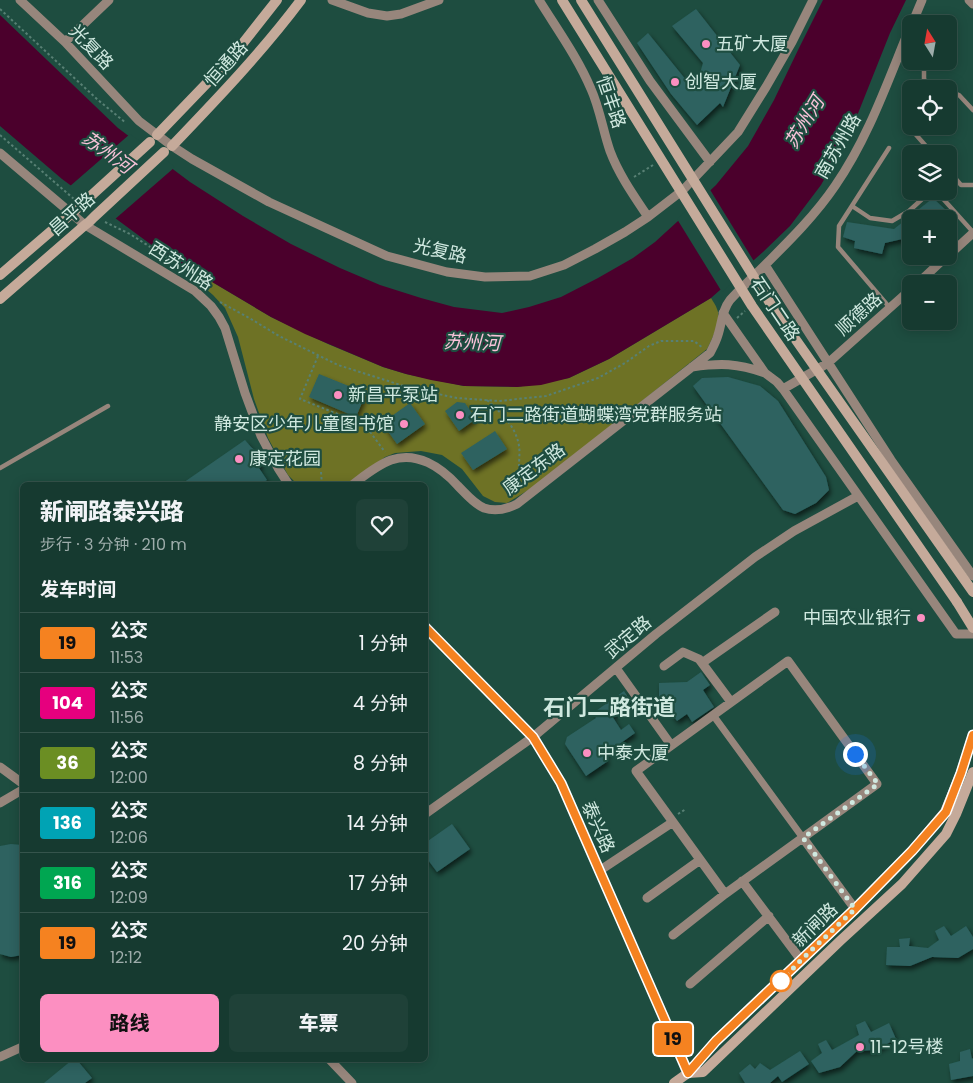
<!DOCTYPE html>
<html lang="zh">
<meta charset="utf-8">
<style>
body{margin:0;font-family:Poppins,"Noto Sans SC",sans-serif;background:#1f4138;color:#f1f3f6;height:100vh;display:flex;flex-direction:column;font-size:19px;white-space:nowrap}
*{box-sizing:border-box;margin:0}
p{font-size:16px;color:#9eadab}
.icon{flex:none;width:28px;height:28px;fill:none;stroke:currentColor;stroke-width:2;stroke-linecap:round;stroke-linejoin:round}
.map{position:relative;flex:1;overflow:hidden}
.details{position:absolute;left:20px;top:482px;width:408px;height:580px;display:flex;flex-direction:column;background:#163a30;border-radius:8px;box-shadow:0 2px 12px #0003,0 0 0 1px #35544c}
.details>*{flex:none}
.badge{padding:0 10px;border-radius:4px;font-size:18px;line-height:32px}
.needle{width:32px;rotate:349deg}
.buttons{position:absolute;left:902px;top:15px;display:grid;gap:10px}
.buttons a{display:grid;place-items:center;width:55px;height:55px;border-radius:8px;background:#163a30;box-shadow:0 2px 12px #0003,0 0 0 1px #35544c;font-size:25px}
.you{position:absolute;width:25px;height:25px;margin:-12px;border:4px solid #fff;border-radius:50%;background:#1a73e8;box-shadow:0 0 0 8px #1a73e833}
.map>.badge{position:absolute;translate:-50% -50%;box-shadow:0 0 0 2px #fff}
h2{padding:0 20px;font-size:19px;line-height:45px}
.round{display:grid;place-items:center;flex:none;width:52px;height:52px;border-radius:8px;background:#1f4138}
.head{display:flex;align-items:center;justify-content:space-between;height:85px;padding:0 20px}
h1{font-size:24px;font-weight:800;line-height:38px}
.action{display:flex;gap:10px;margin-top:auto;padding:10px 20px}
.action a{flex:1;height:58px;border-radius:8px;background:#fc8fc1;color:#111;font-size:20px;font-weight:800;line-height:58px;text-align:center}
.action a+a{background:#1f4138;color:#f1f3f6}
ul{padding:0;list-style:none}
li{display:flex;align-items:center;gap:15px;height:60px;padding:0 20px;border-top:1px solid #35544c}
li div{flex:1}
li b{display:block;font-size:19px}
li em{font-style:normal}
li .badge{min-width:55px;font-weight:700;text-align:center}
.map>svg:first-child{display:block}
</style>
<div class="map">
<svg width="973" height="1083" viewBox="0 0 973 1083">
<defs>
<filter id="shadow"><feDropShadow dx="2" dy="3.5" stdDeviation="2.5" flood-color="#0009"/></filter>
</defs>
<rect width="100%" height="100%" fill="#1e4d40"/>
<!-- green -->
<path fill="#6e7225" d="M202,276l69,41 57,27 55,23 23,7 58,12 53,1 52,-9 40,-19 102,-61c2,4 5,7 6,11 5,11 -5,30 -10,40l-169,135 -31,19 -12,-1 -12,-6 -21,-27 -20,-14 -21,-4 -26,2 -10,4 -36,28h-51l-10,-10 -20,-37 -14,-39 -16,-62 -13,-29 -12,-13 -14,-12z"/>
<!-- water -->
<path fill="#4b002c" d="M823,0h83l-16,33 -39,98 -30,54 -31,41 -27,26 -52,46 -102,61 -40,19 -28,7 -24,2 -53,-1 -33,-6 -25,-6 -23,-7 -78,-33 -34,-17 -69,-41 -49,-30 -91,-67 -62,-53v-111l118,113 72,54 53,34 48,28 49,24 40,17 41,13 33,9 48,6 27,-6 32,-10 37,-19 35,-20 22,-16 23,-21 38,-36 32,-39 26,-46 25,-52z"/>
<!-- pier -->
<path fill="#1e4d40" d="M130,134l45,33 -61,53 -45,-33z
M709,188l46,75 -33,29 -45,-73z"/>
<!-- building -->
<path fill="#2d6260" filter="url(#shadow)" d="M696,9l44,56 -17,42 -3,-4 -23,22 -26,-31 -34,-51 11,-10 47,58 8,-28 -31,-37z
M933,198l17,16 -6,5h-33v18l-26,6 -3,11 -28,-6 1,-7 -12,-4 4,-15 47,7z
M319,374l47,19 -10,24 -47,-20z
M728,377l32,9 18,15 48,76 3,13 -13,13 -21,11 -12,-4 -90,-124 9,-8z
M457,402l8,1 11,16 -17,12 -14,-20z
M410,403l15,21 -28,20 -15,-21z
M495,431l12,18 -34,21 -12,-17z
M245,440l6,7 8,7 2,9 -2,5 8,12 -7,5h-80z
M701,672l9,13 -7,5 11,17 -22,15 -5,-8 -10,7 -18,-25v-13l28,-1z
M624,691l7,11 -19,14 9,14 8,-6 6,9 -31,22 4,6 -22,15 -21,-32 2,-7 29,-19 -3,-5z
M452,824l18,25 -33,23 -12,-16v-13z
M11,844l11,1v110l-11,2 -11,-3v-108z
M944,926l7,10 15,-10 7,11v12l-15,9 -26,-1 -22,9 -24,-1 1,-18h13l-1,-8 11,-1 -1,8 19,2 11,-8 -4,-9z
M865,1021l6,11 18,-9 7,16 -20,11 -19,1 -17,16 -21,6 -8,-12 11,-8 -4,-9 8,-4 6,10 27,-15 -3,-10z
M970,1049l2,10 1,-1v18l-22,4 -2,-16 11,-3v-9z
M800,1051l9,13 -27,18 -4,-6 -8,7h-25l-6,-10 11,-9 5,5 5,-6 10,7z
M72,1060h5l15,18 -7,5h-41z"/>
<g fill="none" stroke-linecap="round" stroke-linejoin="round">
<!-- path -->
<path stroke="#588074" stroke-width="2" stroke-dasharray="2.5 2.5" stroke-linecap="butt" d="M0,9l98,91 28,23
M0,135l74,64
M634,177l19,-12
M105,222l25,12 70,45 9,11
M220,302l31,17 28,17 59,29 72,23 47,10 42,3 47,-5 52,-18 27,-15 24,-17 12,-5h33l9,7
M737,318l8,-7
M318,356l-18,43 65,26 20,27
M430,399l1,-6
M487,400c14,13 29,26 32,46 1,6 0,14 0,20
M321,472l1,13
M678,814l8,-5"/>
<!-- service -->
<path stroke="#97867c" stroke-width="4.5" d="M904,42l7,7
M924,80l20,9
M918,89l6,-9v-19
M949,91l10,4 14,15
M911,101l-6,15 5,12 23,26
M889,148l-50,78 -1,21 52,61
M949,171l12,14h12
M936,191l37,41
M852,206l18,12 22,3 17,-10 22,-20
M0,468l108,-62"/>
<!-- pedestrian -->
<path stroke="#97867c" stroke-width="7" d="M713,715l90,123"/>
<!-- minor -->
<path stroke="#97867c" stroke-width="9" d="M20,0l45,42 74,79 33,25 20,13 77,43 118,54 60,16 38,5 45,-1 34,-11 31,-16 30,-17 23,-15 35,-27 55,-58 28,-45 26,-45 21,-42
M332,0l36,13 19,3 14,-2 38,-14
M539,0c18,29 39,58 52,89 9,20 12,42 19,62 9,24 24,45 38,66
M598,0l52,81 60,81
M969,0l4,4
M912,24l10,-24
M65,42l44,-42
M0,153l85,72 110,66 16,15 8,11 6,11 20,65 16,43 17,32 11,17
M949,255l24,-22
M765,265l126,195 82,116
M917,284l30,-28
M723,313l42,60 12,9 6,7 173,245h17
M692,367c28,-4 45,-4 73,6
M783,389l45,-26 83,-74
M352,485c12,-9 25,-20 39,-25 26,-9 50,7 67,26 8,8 16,18 26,22 12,4 23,1 33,-4l193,-151c3,-6 6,-11 8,-18 4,-12 4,-25 12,-35 9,-10 20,-20 30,-30 26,-26 54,-53 75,-84 34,-49 53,-106 76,-161
M425,627l108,110 28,46 127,290
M788,661l89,123 -152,110 -89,-123z
M702,663l73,-51
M664,666l19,-14 16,7 32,43
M616,668l55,77
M0,767l22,16
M0,803l22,-13
M425,814l108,-77 123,-103 99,-77 39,-26 64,-35
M803,838l52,71
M599,871l74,-49
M742,881l59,79
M647,898l53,-38
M673,935l52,-41
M690,984l79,-68
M0,1057l22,-10
M330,1060l22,23"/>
<!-- secondary -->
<path stroke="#c5aa9a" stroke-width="10" d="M157,135l75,-78 45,-57
M172,146c45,-47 90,-94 129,-146
M0,275l71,-61 79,-72
M0,299l85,-74 4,-3 5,-5 70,-65
M957,602l16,26
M688,1073l15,-1 138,-132 61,-56 44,-50 10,-20 17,-42
M674,1083l14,-10 28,-32 139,-132 57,-58 33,-39 16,-39 12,-38"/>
<!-- secondary-bridge -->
<path stroke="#c5aa9a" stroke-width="10" d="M562,0l190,306 205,296
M581,0l189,303 203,289"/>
</g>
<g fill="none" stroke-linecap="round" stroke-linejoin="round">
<defs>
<path id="line" d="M425,627l108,110 28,46 127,290 28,-32 139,-132 57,-58 34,-39 15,-39 12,-38"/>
</defs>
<!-- line casing -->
<use href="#line" stroke="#fff" stroke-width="11"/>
<!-- line -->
<use href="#line" stroke="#f58220" stroke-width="8"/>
<!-- walk -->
<path stroke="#d0e9e0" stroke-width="5" stroke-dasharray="0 9" d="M781,981l20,-21 54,-51 -52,-71 75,-54 -23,-30"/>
</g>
<!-- markers -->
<g fill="#fc8fc1" stroke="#1e4d40" stroke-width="2">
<circle cx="706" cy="44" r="5"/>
<circle cx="675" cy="82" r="5"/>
<circle cx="338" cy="395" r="5"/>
<circle cx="460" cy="415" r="5"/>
<circle cx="404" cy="424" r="5"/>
<circle cx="239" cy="459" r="5"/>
<circle cx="921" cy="618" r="5"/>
<circle cx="587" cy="753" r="5"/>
<circle cx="860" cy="1047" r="5"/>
</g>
<circle fill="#fff" stroke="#f58220" stroke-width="2.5" cx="781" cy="981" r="10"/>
<g text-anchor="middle" stroke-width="4.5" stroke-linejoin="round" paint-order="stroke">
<!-- poi labels -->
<g font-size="18" fill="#d0e9e0" stroke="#1e4d40" text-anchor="start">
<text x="716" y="50">五矿大厦</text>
<text x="685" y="88">创智大厦</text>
<text x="348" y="401">新昌平泵站</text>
<text x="470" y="421">石门二路街道蝴蝶湾党群服务站</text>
<text x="394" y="430" text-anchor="end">静安区少年儿童图书馆</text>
<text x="249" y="465">康定花园</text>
<text x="911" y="624" text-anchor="end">中国农业银行</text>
<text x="597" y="759">中泰大厦</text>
<text x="870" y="1053">11-12号楼</text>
</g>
<!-- street labels -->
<g font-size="18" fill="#d0e9e0" stroke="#1e4d40">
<text transform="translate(91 47) rotate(46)" y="6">光复路</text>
<text transform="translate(226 64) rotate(-48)" y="6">恒通路</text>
<text transform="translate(611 102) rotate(71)" y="6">恒丰路</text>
<text transform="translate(838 146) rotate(-60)" y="6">南苏州路</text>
<text transform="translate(72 214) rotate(-42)" y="6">昌平路</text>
<text transform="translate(440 251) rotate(13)" y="6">光复路</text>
<text transform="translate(181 266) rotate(33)" y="6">西苏州路</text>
<text transform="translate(775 309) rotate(56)" y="6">石门二路</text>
<text transform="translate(859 314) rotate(-42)" y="6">顺德路</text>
<text transform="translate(534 469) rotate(-37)" y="6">康定东路</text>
<text transform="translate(628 637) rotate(-40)" y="6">武定路</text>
<text transform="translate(598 827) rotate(66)" y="6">泰兴路</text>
<text transform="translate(815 925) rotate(-44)" y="6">新闸路</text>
</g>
<!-- water labels -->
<g font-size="19" font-style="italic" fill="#f8c2d8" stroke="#1e4d40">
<text transform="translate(804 122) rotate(-59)" y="7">苏州河</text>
<text transform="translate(108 152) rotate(36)" y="7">苏州河</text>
<text transform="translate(472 342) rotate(2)" y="7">苏州河</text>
</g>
<!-- district labels -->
<g font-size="22" font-weight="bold" fill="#d0e9e0" stroke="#1e4d40">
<text x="609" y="715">石门二路街道</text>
</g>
</g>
</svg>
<div class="buttons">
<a><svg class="needle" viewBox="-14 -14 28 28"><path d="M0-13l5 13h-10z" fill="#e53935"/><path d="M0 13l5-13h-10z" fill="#9eadab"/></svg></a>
<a><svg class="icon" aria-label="locate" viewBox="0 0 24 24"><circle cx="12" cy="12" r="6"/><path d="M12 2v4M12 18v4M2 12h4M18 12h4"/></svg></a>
<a><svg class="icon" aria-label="layers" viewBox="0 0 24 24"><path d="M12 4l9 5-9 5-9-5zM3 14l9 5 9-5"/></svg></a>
<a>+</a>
<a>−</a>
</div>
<div class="you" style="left:855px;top:754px"></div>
<b class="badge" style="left:673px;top:1039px;background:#f58220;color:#111">19</b>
<section class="details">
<div class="head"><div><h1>新闸路泰兴路</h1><p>步行 · 3 分钟 · 210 m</p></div><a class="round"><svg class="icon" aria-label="heart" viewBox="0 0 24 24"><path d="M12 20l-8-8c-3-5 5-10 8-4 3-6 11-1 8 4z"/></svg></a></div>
<h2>发车时间</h2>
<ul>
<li><span class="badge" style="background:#f58220;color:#111">19</span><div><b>公交</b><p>11:53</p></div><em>1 分钟</em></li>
<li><span class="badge" style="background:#e6007e;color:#fff">104</span><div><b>公交</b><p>11:56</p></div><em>4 分钟</em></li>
<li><span class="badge" style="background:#6b8e23;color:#fff">36</span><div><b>公交</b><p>12:00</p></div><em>8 分钟</em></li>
<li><span class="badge" style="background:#00a3b4;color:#fff">136</span><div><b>公交</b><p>12:06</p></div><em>14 分钟</em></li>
<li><span class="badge" style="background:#00a651;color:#fff">316</span><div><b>公交</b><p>12:09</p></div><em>17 分钟</em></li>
<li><span class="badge" style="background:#f58220;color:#111">19</span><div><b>公交</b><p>12:12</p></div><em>20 分钟</em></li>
</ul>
<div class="action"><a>路线</a><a>车票</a></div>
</section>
</div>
